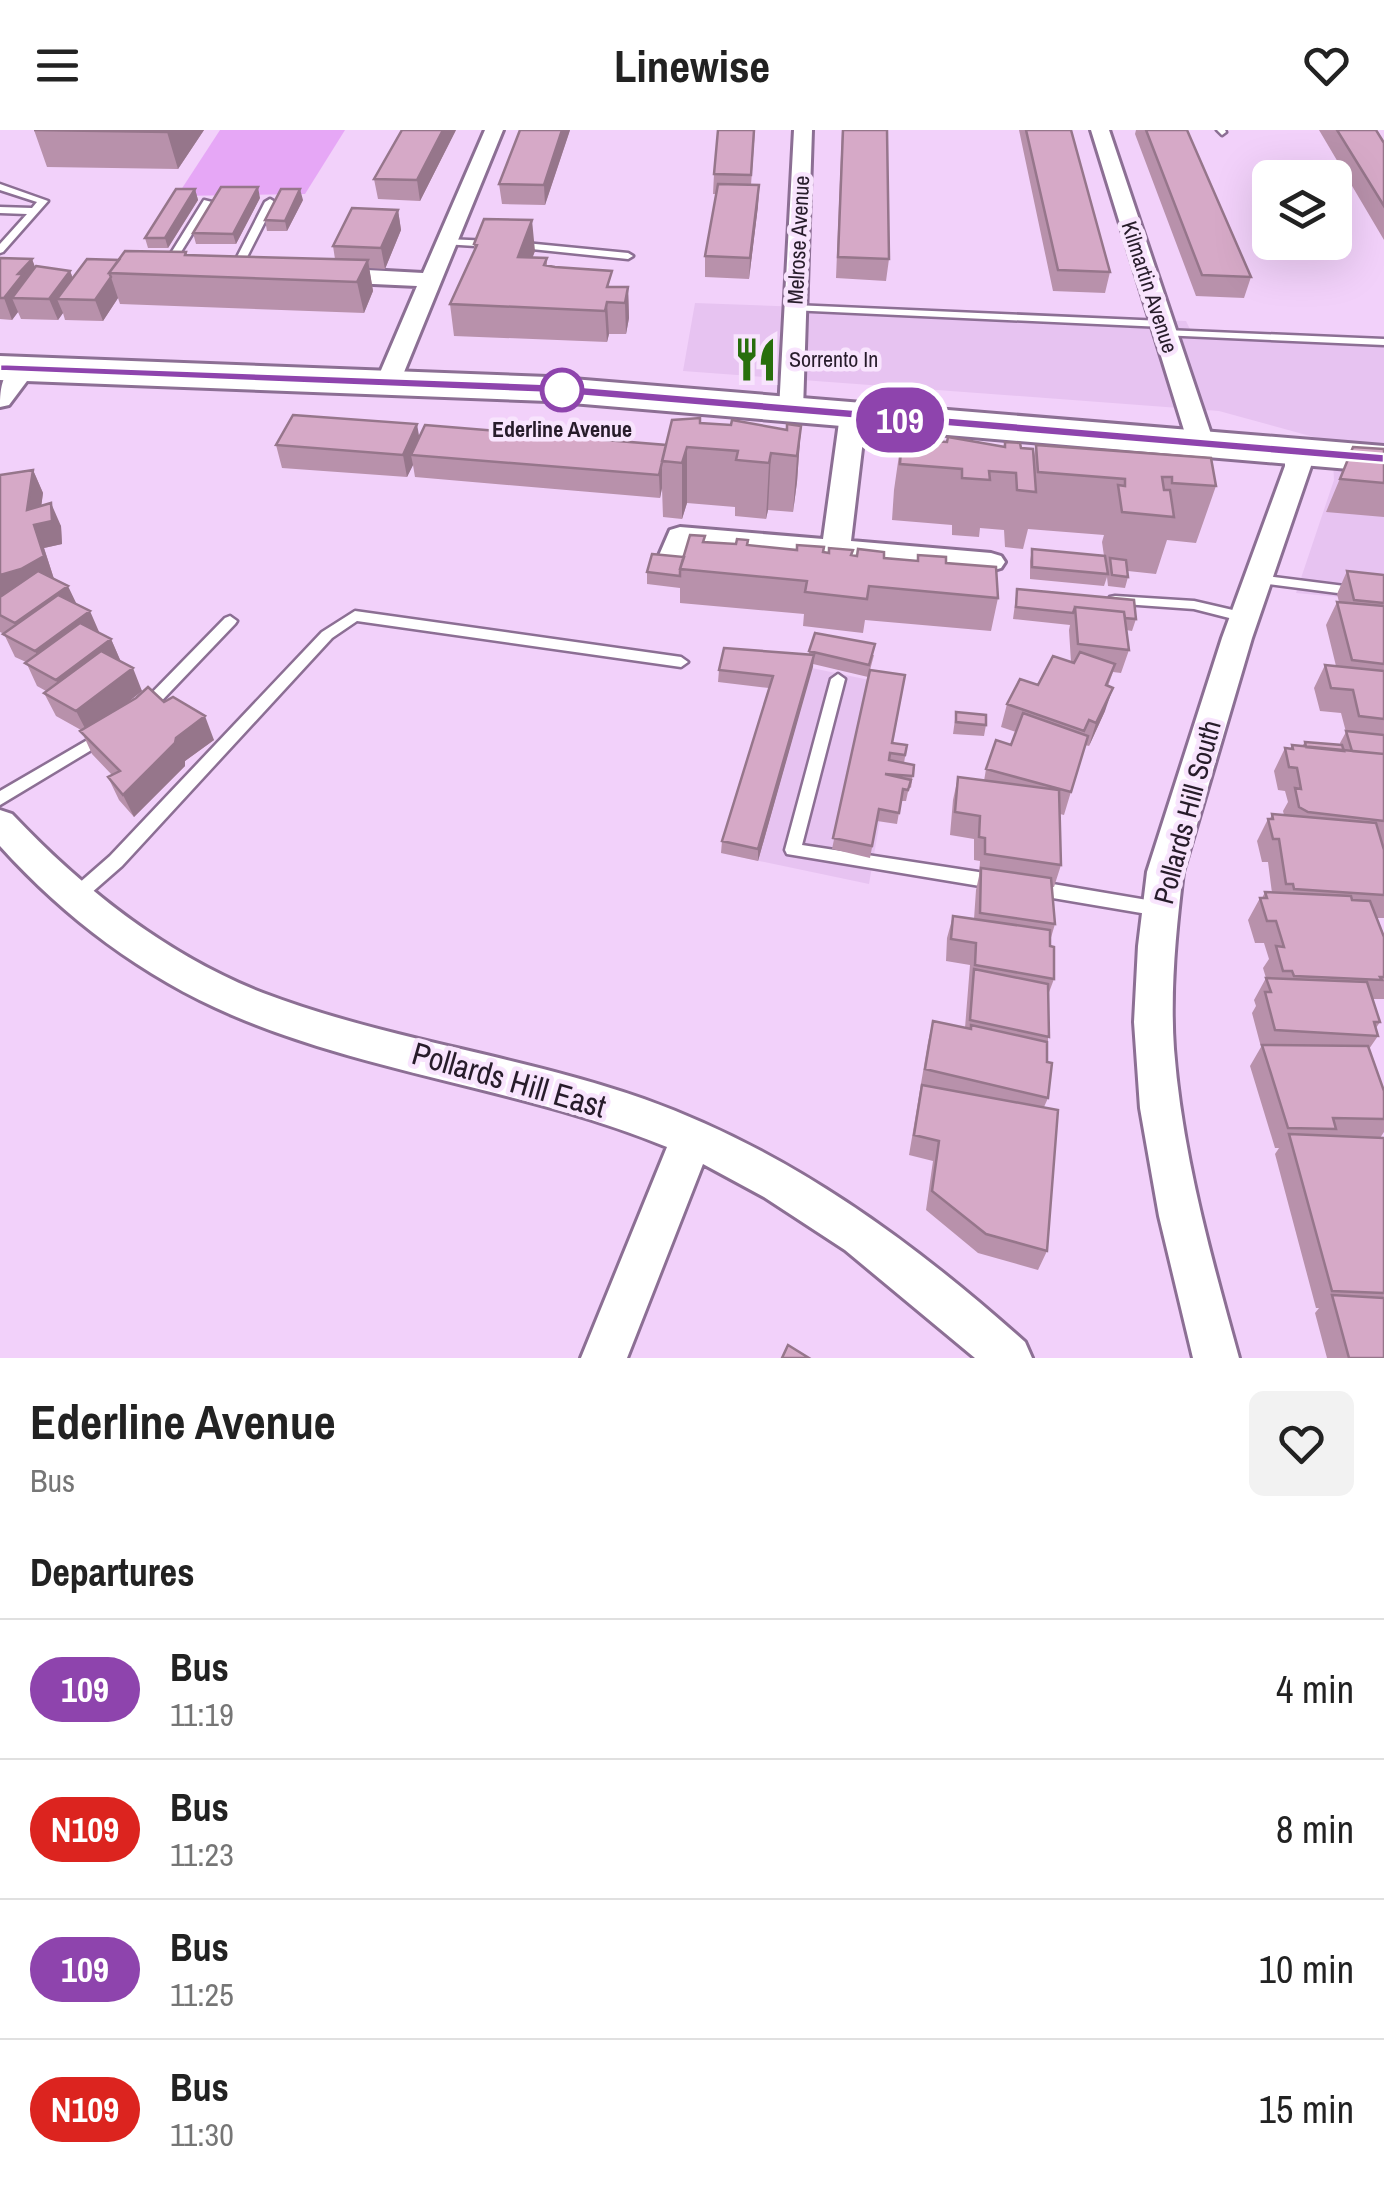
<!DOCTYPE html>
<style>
body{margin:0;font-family:"Archivo Narrow",sans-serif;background:#f2f2f2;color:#222;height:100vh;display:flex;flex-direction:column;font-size:38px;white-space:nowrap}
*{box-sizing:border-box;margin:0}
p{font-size:32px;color:#767676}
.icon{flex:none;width:55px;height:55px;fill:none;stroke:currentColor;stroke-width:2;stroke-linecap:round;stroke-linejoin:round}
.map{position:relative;height:1228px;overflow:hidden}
.drawer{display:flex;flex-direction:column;background:#fff;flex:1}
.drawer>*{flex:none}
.badge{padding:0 20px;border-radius:32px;font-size:35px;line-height:65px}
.controls{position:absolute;left:1252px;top:30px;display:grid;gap:20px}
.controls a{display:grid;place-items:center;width:100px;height:100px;border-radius:15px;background:#fff;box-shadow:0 10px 40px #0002;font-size:50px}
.map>.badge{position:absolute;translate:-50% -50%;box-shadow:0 0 0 5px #fff}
h2{padding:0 30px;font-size:38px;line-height:90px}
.round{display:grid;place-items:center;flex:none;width:105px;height:105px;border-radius:15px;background:#f2f2f2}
.head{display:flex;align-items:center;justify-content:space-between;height:170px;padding:0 30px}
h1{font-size:48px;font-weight:700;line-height:75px}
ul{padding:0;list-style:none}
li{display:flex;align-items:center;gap:30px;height:140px;padding:0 30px;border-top:2px solid #e0e0e0}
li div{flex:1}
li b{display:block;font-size:38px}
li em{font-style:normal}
li .badge{min-width:110px;font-weight:700;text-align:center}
header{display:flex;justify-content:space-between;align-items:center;height:130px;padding:0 30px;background:#fff;font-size:45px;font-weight:700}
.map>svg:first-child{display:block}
</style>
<header><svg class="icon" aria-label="menu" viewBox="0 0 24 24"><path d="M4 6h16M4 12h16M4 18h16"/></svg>Linewise<svg class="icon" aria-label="heart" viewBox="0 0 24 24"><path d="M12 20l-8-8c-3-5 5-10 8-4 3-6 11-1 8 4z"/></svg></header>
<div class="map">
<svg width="1384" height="1228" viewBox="0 0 1384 1228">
<rect width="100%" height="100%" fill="#f2d1fa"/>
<!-- built -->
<path fill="#e7c3f1" d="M695,173l491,18 5,10 193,8v262l-88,-8 38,-113 -2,-38 -113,-31 -536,-40z
M783,532l120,25 -34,197 -148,-31z"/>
<!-- green -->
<path fill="#e6a7f6" d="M220,0h125l-40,64 -128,2z"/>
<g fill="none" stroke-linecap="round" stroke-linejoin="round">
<defs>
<path id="service" d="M1217,0h8l1,2 -4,3z
M0,54l48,17 -45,51 -3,1v-9l27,-30 -27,-1v-6l32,1 5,-6 -37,-12z
M270,69l5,3 -29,57 -8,2 -2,-2 29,-57z
M204,70l8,2 -36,58h-6l-2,-2z
M446,109l46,2 5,3 -5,3 -49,-3 -2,-2z
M515,112l113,11 5,3 -5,3 -116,-12v-4z
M794,175l369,16 5,3 -5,3 -373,-17v-4z
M1165,200l219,9v6l-223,-10v-4z
M1258,445l126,16v8l-131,-17 -2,-3z
M1115,466l79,5 56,13 2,3 -7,5 -51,-13 -84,-6 -2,-3 2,-3z
M355,481l326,46 7,5 -7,5 -324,-46 -25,17 -210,228 -40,35 -6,2 -6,-2 -2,-5 2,-5 40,-35 212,-224z
M230,486l7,5 -2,3 -86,90h-10l-2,-4 2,-4 86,-88z
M838,544l7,5 -43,166 196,30 6,2 2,5 -2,5 -6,2 -211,-35 -2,-4 46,-171z
M103,601l5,1 2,4 -2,4 -108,65v-14z
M1035,751l124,21 6,2 2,5 -2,5 -6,2 -124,-21 -6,-2 -2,-5 2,-5z"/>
<path id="minor" d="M485,0h18l-103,252 -12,7 -9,-2 -3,-5 41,-96 -87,-4 -11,-7 11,-7 93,5z
M794,0h18l-9,280 -12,7 -12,-7z
M1091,0h18l105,313 -4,5 -9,3 -13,-8z
M24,232l12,7 -27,36 -9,2c0,-19 2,-40 24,-45z
M853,277l13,8 -15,126 140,12 10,3 4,6 -4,6 -10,3 -301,-25 -9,20h-20l-4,-6 13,-30 10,-3 143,12 17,-124z
M1298,314l13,8v14l-59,172 -69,234c-7,59 -13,118 -9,177 8,105 37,208 65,309h-46l-34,-142 -19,-108 -6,-86 4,-76 9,-74 75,-234 63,-172v-14z
M0,680l12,4c71,75 154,141 251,179 123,47 256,62 381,106 145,52 267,141 381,243l7,16h-57l-130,-108 -81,-53 -61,-33 -76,194h-46l86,-211c-140,-58 -295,-72 -435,-132 -89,-38 -168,-98 -232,-169z"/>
<path id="trunk" d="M0,226l548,21 836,69v26l-836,-71 -548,-21z"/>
</defs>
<!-- service casing -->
<use href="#service" stroke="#8c6f94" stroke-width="5"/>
<!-- minor casing -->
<use href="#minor" stroke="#8c6f94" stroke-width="6"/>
<!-- trunk casing -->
<use href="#trunk" stroke="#8c6f94" stroke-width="6"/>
<!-- service -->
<use href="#service" fill="#fff" fill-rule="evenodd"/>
<!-- minor -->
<use href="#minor" fill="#fff" fill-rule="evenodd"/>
<!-- trunk -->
<use href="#trunk" fill="#fff" fill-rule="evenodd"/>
</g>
<!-- wall -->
<path fill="#b891ab" d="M34,0h170l-26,39 -131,-2z
M456,0l-36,71 -42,-2 -4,-20z
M520,0h50l-25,75 -43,-1 -3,-20z
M755,0l-4,55h8l-1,21 -9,73 -44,-2v-21l11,-62h-3l1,-20z
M842,0h45l2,129 -3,22 -50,-3z
M1019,0h52l39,142 -5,21 -52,-2z
M1136,0h51l64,147 -7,21 -48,-2 -61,-162z
M1319,0h57l8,13v97z
M195,59l3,11 -30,48h-20l-3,-10z
M260,68l-24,46h-40l-3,-11z
M303,70l-16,31h-20l-2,-11z
M398,80l3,20 -16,39 -16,-1 4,23 -9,22 -244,-9 -2,-6 -15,23 -38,-1 -2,-7 -5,7 -37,-1 -3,-7 -6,8 -12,-1v-61l32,1 3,9 35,3 3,7 46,-18 67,-8 1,3 148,4 -2,-13z
M474,114l61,7 -3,7h15v8l66,21h15l1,31 -3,16h-17l-2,8 -153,-6 -4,-32 24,-53z
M700,293l87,7 14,-4 -4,56 -4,30 -25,-2 -2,9 -31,-3v-9l-48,-4 -5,16 -19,-2 -1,-29 -2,10 -245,-21 -2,-12 -6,12 -125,-9 -6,-23 144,-8 246,8z
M902,304l13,6 106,8 13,8 2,-11 180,41 -20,57 -29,-3 -11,34 -28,-3v6l-3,11 -17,-2 -1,-9 -3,9 -74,-7v-18l2,-12 72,7 -2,-14 2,-7 -76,-6 -5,20 -18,-2 -1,-17 -24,-2 -1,9 -27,-2v-10l-60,-5 2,-30z
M1353,317l31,2v68l-58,-5z
M33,340l10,23 -2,13 20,20 1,18 -18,4 10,31 46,54 11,6 10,23 21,29 -19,15 41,-4 50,38 -29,21v5l-51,51 -15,-17 -11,-23 4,-2 -20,-21 -11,-24 -25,-14 -12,-23 2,-2 -9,-5 -11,-24 -11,-5 -11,-23 -4,-2v-157z
M748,410v5l170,16v-6l28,8 52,35 -7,33 -126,-11 -2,13 -60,-7 1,-12 -124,-11v-15l-33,-4v-12l37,-15 21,-15 31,2z
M1347,441l37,4v270h-2l2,5v68h-8l8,19v62h-11l7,23 -4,6 2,8 -9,13 15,42v41l-4,6h4v220h-57l-12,-45 4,-5h-3l-41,-154 4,-6h-4l-25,-82 11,-19 -9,-34 4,-7 -2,-6 12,-22 -3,-10 6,-9 -5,-16h-9l-7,-23 12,-22h2l3,-6 7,1 -4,-31h-6l-5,-21 11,-22h2l2,-5 12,1 -1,-4 5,-9 -3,-11 -7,-1 -4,-19 11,-23 5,1 2,-4 10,1 3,-4 36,3 -1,-2 6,-11 -5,-19 -21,-2 -6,-23 11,-23 11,1 -10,-41 11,-23h2l-2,-8z
M1017,459l119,30 -4,12 -6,-1 3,20 -8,23 -8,-1 -5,14 -3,25 -16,35 -4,-1 -21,70 -4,-1 1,51 -7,22h-2l3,37 -5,17 4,38 -6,16v103l-4,9 3,144 -9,19 -60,-17 -52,-43 7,-49 -24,-6 19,-113 5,-21 32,7 5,-63 -24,-4 1,-23 6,-22 21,3 2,-29 3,-14 1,-15 -6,-1v-21l-24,-4 3,-35 5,-23 26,4 2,-12 25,-24 5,-13 -15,-5 6,-23 31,-19 33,-23 -2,-32 1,-5 -57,-6z
M809,521l65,4 -4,15 23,73 14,2 -3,18 10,2 -3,23 -2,-1 -3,14h-5l-4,23 -20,-3 -7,37 -38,-9 36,-172 -55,-13 -55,197 -37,-8 1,-12 47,-153 -51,-6 1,-12 90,-15z
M956,582l30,13 -2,11 -31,-2z"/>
<!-- shaded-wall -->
<path fill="#96768b" d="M169,0h35l-26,39 -11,-37z
M443,0h13l-36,71 -3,-21z
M562,0h8l-25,75 -1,-20z
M759,55l-1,21 -9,73 1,-21z
M258,57l2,11 -24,46 -3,-10z
M195,59l3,11 -30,48 -3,-10z
M300,59l3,11 -16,31 -2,-10z
M398,80l3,20 -16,39 -4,-21z
M532,90l3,31 -14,37 -3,-31z
M32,129l8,21 -28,18 6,14 -6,8 -8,-22 14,-24z
M368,130l5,31 -9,22 -7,-31z
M70,141l8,21 -21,7 6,14 -5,7 -9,-21z
M111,147l7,21 -15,23 -8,-21z
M628,157l1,31 -3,16 -1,-31z
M607,172l2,32 -2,8 -2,-31z
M417,294l4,23 -10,8 2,10 -6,12 -4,-22z
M801,296l-4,56 -4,30 4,-56z
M687,317v56l-5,16v-56z
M771,323l-3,57 -2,9 3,-56z
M662,336v22l-2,10 -1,-23z
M33,340l10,23 -4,31 12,-21 10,23 1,18 -18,4 10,31 -52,22 -2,-5v-21z
M68,456l11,23 -52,37 -12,-23z
M90,481l10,23 -53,40 -12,-23z
M111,509l10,23 -54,41 -11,-23z
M814,525l-1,12 -55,194v-12z
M133,538l9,23 -54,43 -12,-23z
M1113,558l-8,23 -16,35 7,-23z
M205,586l9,24 -29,21v5l-51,51 -11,-22 53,-57z"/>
<!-- building -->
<path fill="#d6a9c7" stroke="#96768b" stroke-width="2.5" d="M34,0h135l-2,2z
M402,0h41l-26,50 -43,-1z
M520,0h42l-18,55 -45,-1z
M718,0h36l-3,45 -37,-1z
M843,0h44l2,129 -51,-2z
M1026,0h45l39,142 -52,-2z
M1146,0h41l64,147 -49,-2z
M1337,0h39l8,13v63z
M718,54l41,1 -9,73 -45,-2z
M221,57h37l-25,47 -40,-1z
M176,59h19l-30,49h-20z
M281,59h19l-15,32 -20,-1z
M352,78l46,2 -17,38 -48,-2z
M484,89l48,1 -14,37 29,1 -3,7 11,2 57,4 -5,16h21l-3,16 -18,-1 -2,9 -155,-7 27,-59 -3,-1z
M125,121l61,1 -1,3 183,5 -11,22 -248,-9z
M0,128l32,1 -14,15h5l-19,24h-4z
M87,129l32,1 -10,13 2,4 -16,23 -38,-1z
M36,136l34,5 -21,28 -37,-1z
M293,285l124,9 -14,31 -127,-10z
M700,288v5l31,2 1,-5 55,10v-6l14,2 -4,30 -26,-3 -2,10 -33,-3 2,-9 -51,-4 -5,16 -20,-2 10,-41z
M425,295l241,20 -7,30 -248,-20z
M902,304l14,1 -1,5 32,2 1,-5 57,10v-5l15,1 1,5 12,1 3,43 -19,-2 -1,-17 -27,-2 1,9 -28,-2v-9l-62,-5z
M1036,315l175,13 5,28 -44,-3v-6h-10l2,13h6l4,27 -52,-5 -4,-27 7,1v-7l-87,-7z
M1353,317l31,2v34l-44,-4z
M33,340l-6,40 24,-7 1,18 -18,4 10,31 -23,13 -21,6v-100z
M690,405l15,1 -2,6 33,2 1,-5 11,1 -1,5 50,5v-5l27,2 -1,5 6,1v-5l24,2 -2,5 6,1 1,-7 26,3v6l34,3v-6l28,2v6l50,4 2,31 -129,-12 -2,13 -62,-7 2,-11 -127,-12z
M1032,419l73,7 3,18 -76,-7z
M652,424l32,3 -4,12v7l-33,-4z
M1110,428l16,2 2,17 -16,-2z
M38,441l30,15 -53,37 -15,-8v-18z
M1347,441l37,4v28l-30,-3z
M1017,459l117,11 2,19 -11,-1 -1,-6 -49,-5 -2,6 -57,-6z
M58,465l32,16 -55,40 -32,-17z
M1337,472l47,4v58l-32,-4z
M1075,477l49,5 5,38 -51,-6z
M80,493l31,16 -55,41 -31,-17z
M815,503l60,11 -6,21 -60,-14z
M724,518l90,7 -56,194 -36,-8 51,-165 -54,-6z
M101,521l32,17 -57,43 -32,-18z
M1080,522l35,12 -9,21 7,3 -17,35 -7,-3 -5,11 -77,-27 13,-25 18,6 15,-29 21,7z
M1325,535l59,6v48l-25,-3 -6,-26 -22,-2z
M870,540l35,5 -13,68 15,2 -2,10 -15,-2 -1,7 25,5 -1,11 -28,-2 26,6 -3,10 -5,-1 -4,24 -20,-4 -7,37 -39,-8z
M148,557l16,15 9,-5 32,19 -29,22 -1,5 -52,52 -15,-18 12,-6 -40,-40 56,-33z
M956,582l30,3v10l-30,-3z
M1023,583l65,23 -17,56 -85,-23 10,-29 15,5z
M1346,601l38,4v19l-32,-3z
M1305,612l37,3 2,6 -38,-4z
M1292,615l92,9v67l-76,-9 -9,-5 -4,-19 6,1 -2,-11 -2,-10 -8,-1 -4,-19 8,1z
M958,647l101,13 2,75 -76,-11v-16l-6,-1 1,-21 -25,-4z
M1272,684l104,9 8,27v45l-90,-6 -1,-5h-7l-7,-45h-6l-5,-20h5z
M981,738l70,10 4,46 -75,-11z
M1265,762l86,4 1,4 18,1 14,36v40h-4l2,3 -88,-4 -2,-5h-9l-7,-25 8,1 -8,-26h-9l-7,-23h7z
M953,786l97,14v16l4,1v32l-79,-14 1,-22 -25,-4z
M974,839l74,15 1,53 -79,-17z
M1266,848l101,4 13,40h-6l4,14 -103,-6 -10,-38h6z
M933,891l38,8v-4l76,17v20l5,1 -4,35 -123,-29z
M1262,915l106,1 16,45v28l-51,-1 3,11 -48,-1z
M922,955l136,25 -11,141 -61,-17 -54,-43 7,-50 -25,-6z
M1289,1004l95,4v155l-52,-2z
M1332,1165l52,3v60h-35z
M788,1215l21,13h-27z"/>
<!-- line -->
<path fill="#8e44ad" stroke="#fff" stroke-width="2.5" d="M0,234l548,20 836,70v9l-836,-70 -548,-22z"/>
<!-- icons -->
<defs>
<symbol id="restaurant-bare" viewBox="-9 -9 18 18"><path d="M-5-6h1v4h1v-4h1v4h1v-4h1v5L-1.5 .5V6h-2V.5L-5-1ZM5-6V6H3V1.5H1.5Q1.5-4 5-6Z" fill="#286f0d" stroke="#f8e4fd" stroke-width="2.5" paint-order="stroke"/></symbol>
</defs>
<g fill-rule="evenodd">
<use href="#restaurant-bare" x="724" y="198" width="63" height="63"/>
</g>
<!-- markers -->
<circle fill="#fff" stroke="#8e44ad" stroke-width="5" cx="562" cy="260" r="20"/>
<g text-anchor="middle" stroke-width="9" stroke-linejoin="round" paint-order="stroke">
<!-- far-street labels -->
<g font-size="22" fill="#271c2a" stroke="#f8e4fd">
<text transform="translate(798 110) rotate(-87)" y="8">Melrose Avenue</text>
<text transform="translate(1150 157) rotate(72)" y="8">Kilmartin Avenue</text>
</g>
<!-- far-poi labels -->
<g font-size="22" fill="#271c2a" stroke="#f8e4fd" text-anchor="start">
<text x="789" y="237">Sorrento In</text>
</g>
<!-- far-stop labels -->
<g font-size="22" font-weight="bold" fill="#271c2a" stroke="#f8e4fd">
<text x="562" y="307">Ederline Avenue</text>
</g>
<!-- street labels -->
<g font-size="28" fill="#271c2a" stroke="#f8e4fd">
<text transform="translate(1187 682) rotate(-75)" y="10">Pollards Hill South</text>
</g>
<!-- near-street labels -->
<g font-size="32" fill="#271c2a" stroke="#f8e4fd">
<text transform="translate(509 950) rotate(16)" y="11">Pollards Hill East</text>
</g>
</g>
</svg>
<div class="controls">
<a><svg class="icon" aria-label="layers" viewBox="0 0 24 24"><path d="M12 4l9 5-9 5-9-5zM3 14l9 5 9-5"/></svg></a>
</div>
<b class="badge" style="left:900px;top:290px;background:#8e44ad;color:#fff">109</b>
</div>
<section class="drawer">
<div class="head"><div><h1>Ederline Avenue</h1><p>Bus</p></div><a class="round"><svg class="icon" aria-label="heart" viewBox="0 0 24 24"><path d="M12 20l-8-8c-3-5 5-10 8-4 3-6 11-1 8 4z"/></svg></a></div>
<h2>Departures</h2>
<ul>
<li><span class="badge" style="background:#8e44ad;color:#fff">109</span><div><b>Bus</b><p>11:19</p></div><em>4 min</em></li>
<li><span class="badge" style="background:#dc241f;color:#fff">N109</span><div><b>Bus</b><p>11:23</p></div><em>8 min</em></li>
<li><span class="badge" style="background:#8e44ad;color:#fff">109</span><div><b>Bus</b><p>11:25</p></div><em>10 min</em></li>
<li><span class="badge" style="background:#dc241f;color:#fff">N109</span><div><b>Bus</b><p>11:30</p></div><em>15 min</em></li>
</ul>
</section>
